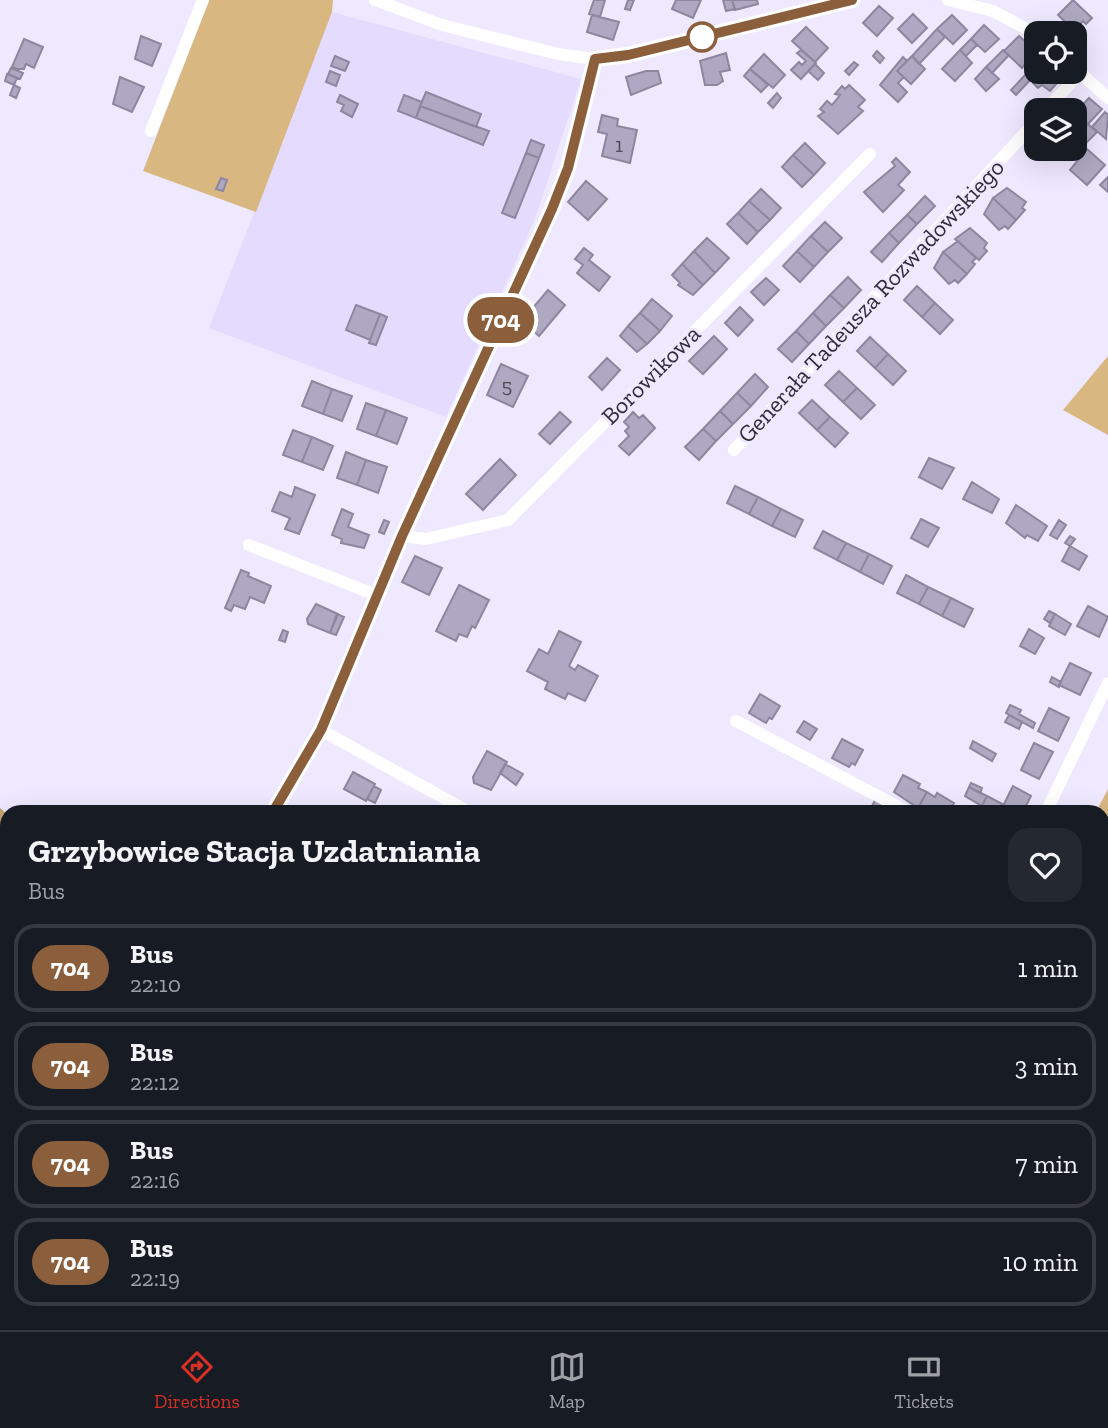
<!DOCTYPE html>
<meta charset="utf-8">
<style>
body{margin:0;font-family:"Zilla Slab",serif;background:#242831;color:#f1f3f6;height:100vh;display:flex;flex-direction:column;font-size:26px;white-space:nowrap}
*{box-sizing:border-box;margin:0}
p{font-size:23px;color:#9ea1a6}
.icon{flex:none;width:38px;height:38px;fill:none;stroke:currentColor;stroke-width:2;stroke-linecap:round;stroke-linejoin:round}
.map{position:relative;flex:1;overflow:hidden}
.side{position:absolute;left:0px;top:805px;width:1110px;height:525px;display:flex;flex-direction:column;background:#171b24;border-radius:21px 21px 0 0;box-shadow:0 7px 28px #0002}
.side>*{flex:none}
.badge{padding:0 14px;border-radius:23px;font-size:24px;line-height:46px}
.tools{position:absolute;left:1024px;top:21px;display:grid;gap:14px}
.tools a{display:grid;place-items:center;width:63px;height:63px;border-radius:14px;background:#171b24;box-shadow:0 7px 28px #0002;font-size:35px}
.map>.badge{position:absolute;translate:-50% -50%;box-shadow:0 0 0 4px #fff}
.round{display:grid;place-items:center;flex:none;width:74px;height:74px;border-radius:21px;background:#242831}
.overview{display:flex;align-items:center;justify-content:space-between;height:119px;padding:0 28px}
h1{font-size:33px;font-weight:700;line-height:52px}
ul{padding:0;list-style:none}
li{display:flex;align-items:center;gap:21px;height:88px;margin:0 14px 10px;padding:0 14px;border:4px solid #363941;border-radius:21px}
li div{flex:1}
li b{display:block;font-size:26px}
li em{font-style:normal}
li .badge{min-width:77px;font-weight:700;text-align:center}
.menu{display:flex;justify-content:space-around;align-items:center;height:98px;border-top:2px solid #363941;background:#171b24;font-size:19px;color:#9ea1a6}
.menu a{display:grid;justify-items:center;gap:4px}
.menu .active{color:#d93025}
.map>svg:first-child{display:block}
</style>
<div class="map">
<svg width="1108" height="1330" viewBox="0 0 1108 1330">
<rect width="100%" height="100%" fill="#efe9ff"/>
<!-- built -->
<path fill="#e5dbfe" d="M332,12l249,67 -46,140 -89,198 -237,-89z"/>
<!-- green -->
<path fill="#d8b780" d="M209,0h124l-1,12 -76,200 -113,-41z
M1108,356v79l-45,-25z
M1108,789v51l-5,-5 -1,-23h-6z
M258,1323h139l13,7h-139z
M774,1323h46l-2,7h-31z"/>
<!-- forest -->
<path fill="#c5a56e" d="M0,808l7,6v395l-7,12z"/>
<!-- building -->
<path fill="#afa8c2" stroke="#8d869f" stroke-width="2" d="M594,0h11l-5,17 -11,-3z
M628,0h6l-4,10 -5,-1z
M676,0h25l-8,18 -21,-9z
M732,0h25l1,4 -23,6z
M732,0l3,9 -9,2 -3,-11z
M1073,0l19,18 -6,6 -3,-3 -9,9 -16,-15z
M879,6l14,12 -16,18 -14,-13z
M913,14l14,14 -15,15 -14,-14z
M592,15l27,7 -6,18 -26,-8z
M952,15l15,15 -14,14 -16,-15z
M984,25l15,14 -14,13 -14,-13z
M806,27l22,21 -13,14 -23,-21z
M937,29l8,8 -26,27 -7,-8z
M141,36l20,8 -9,22 -17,-7z
M1019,36l17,15 -14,17 -18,-17z
M24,39l19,8 -9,21 -8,-4 -2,5h-7l-5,-2z
M971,39l6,6 -11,11 -6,-6z
M801,50l15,13 -15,16 -10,-9 8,-8 3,3 4,-4 -9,-8z
M960,50l12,13 -17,18 -13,-12z
M1003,50l6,5 -17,18 -6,-6z
M877,51l7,7 -4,5 -7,-7z
M726,53l4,17 -10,2 3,9 -6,4h-12l-5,-24z
M764,54l21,21 -12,13 -23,-19z
M335,56l14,6 -4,9 -14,-5z
M912,56l13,13 -14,15 -14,-13z
M903,57l4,4 -10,10 7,6 -6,6 9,9 -9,10 -18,-17z
M854,62l4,3 -9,10 -4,-4z
M815,64l9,9 -6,7 -10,-9z
M986,67l13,12 -13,12 -11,-12z
M11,68l12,5 -3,6 -12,-5z
M750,69l18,16 -7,7 -17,-16z
M1036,69l24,3 4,3 -14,16 -8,-6 -4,3 -5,-5 3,-3 -5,-5z
M330,71l10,4 -4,11 -10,-4z
M646,71h12l3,12 -30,12 -5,-18z
M1028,72l5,5 -17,18 -5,-5z
M7,74l10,4 -3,7 -9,-4z
M120,77l24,10 -12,25 -19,-8z
M14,85l6,3 -4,10 -6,-3z
M849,85l16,15 -7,7 5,4 -25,23 -20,-18 6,-4 -4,-3 7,-8 5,4 8,-10 -5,-1 7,-8 3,3z
M426,92l55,22 -5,13 -56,-21z
M777,93l4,5 -8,10 -5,-5z
M340,95l18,9 -6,13 -11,-6 3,-6 -7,-3z
M404,95l18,7 -6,16 -18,-7z
M1089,98l13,11 -14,15 -13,-11z
M1040,101l5,5 -9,4 -4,10 -5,-5z
M420,106l69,25 -6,14 -67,-27z
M1105,112l3,3 -2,24 -14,-12z
M602,115l16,4 -1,7 20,4 -7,33 -28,-7 5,-22 -9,-2z
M1081,118l7,6 -14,15v-14z
M1088,124l9,8 -16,16 -7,-9z
M531,140l13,5 -5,13 -13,-5z
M805,143l20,20 -11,12 -21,-20z
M1087,149l18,16 -18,20 -17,-15z
M526,153l13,5 -24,60 -13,-5z
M793,155l21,20 -12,12 -20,-20z
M896,158l14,14 -12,13 6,5 -21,22 -19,-20 31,-26 -3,-4z
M1108,177v15l-8,-7z
M221,178l6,2 -4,11 -7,-2z
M586,181l21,18 -19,21 -20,-18z
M1007,188l19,14 -4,6 3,2 -9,10 -23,-22z
M761,189l20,19 -11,12 -21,-19z
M925,196l10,10 -18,18 -10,-9z
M993,198l23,22 -8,9 -3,-3 -6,4 -15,-16z
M749,201l21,19 -12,12 -20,-19z
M738,213l20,19 -11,12 -20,-20z
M907,215l10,9 -18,19 -10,-10z
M825,222l17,16 -14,14 -17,-16z
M970,228l17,15 -3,5 3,3 -8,9 -24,-21z
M889,233l10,10 -17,19 -11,-10z
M811,236l17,16 -14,15 -17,-16z
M707,238l22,20 -14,15 -21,-22z
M958,241l18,17 -4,4 3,2 -8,10 -24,-22z
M584,248l9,7 -4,5 21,17 -11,14 -22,-18 6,-8 -8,-6z
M694,251l21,22 -12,12 -21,-21z
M797,251l17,16 -14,15 -17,-16z
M943,252l24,22 -9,9 -3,-3 -6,4 -15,-16z
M682,264l21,21 -10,10 -15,-10 2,-2 -8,-8z
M848,277l13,13 -17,18 -14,-13z
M766,278l13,12 -15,15 -13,-13z
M917,286l18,17 -13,14 -18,-17z
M548,290l17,15 -26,31 -17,-15z
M830,295l14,13 -18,18 -13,-13z
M652,299l20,17 -12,15 -20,-18z
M935,303l18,17 -13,14 -18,-17z
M356,305l24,9 -10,26 -24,-10z
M740,307l13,13 -15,16 -13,-13z
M640,313l20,18 -13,13 -19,-18z
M813,313l13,13 -17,18 -13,-13z
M380,314l7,3 -11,28 -7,-2z
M628,326l19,18 -10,8 -17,-16z
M796,331l13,13 -17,18 -14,-13z
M714,336l13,13 -24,25 -14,-13z
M870,337l18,17 -13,14 -18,-17z
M888,354l18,17 -13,14 -18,-17z
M607,358l13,12 -18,20 -13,-13z
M501,364l27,12 -15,31 -26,-12z
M839,371l18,17 -14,14 -18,-17z
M755,374l13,13 -17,19 -14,-13z
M312,381l20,8 -9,25 -21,-8z
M857,388l18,17 -14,14 -18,-17z
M332,389l20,7 -10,25 -19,-7z
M737,393l14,13 -18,18 -13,-13z
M812,400l18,17 -13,13 -18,-17z
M366,403l20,7 -10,26 -19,-7z
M386,410l21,8 -10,26 -21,-8z
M720,411l13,13 -17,17 -13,-12z
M560,412l11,10 -21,22 -11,-10z
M633,412l6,6 4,-3 12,13 -26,27 -10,-9 10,-10 -4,-5 4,-4 -5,-5z
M830,417l18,16 -13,14 -18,-17z
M703,429l13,12 -17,19 -14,-13z
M293,430l19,7 -10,25 -19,-7z
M312,437l21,9 -10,24 -21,-8z
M346,452l20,8 -9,25 -20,-7z
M929,458l25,10 -12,21 -23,-12z
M500,459l16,16 -33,35 -17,-16z
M366,460l21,7 -9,26 -21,-8z
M972,482l27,17 -7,14 -29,-14z
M735,486l23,11 -9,17 -22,-11z
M295,487l20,8 -16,39 -14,-5 5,-11 -18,-7 8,-19 12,5z
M758,497l23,12 -9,17 -23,-12z
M1016,505l31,21 -9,15 -11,-6 -2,3 -19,-15z
M342,509l11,5 -5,13 21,8 -5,13 -23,-5 1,-4 -10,-4z
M781,509l22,11 -8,17 -23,-11z
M921,519l18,9 -11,19 -17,-9z
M384,520l5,2 -5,12 -5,-2z
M1059,520l7,5 -9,14 -7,-4z
M823,531l23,12 -9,17 -23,-12z
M1070,536l5,3 -5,7 -5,-3z
M846,543l23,11 -9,18 -23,-12z
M1070,546l17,10 -8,14 -17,-9z
M869,554l23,12 -9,18 -23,-12z
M415,556l27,12 -13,27 -27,-13z
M241,570l8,3 -1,3 23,10 -7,17 -14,-6 -5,12 -11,-4 -3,6 -6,-3z
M906,575l22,12 -9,17 -22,-11z
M459,585l30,15 -14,28 -3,-2 -5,11 -8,-3 -3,7 -20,-10z
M928,587l23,11 -9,18 -23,-12z
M951,598l22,11 -9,18 -22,-11z
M316,604l22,10 -8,19 -22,-9 -1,-5z
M1088,606l20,11 -9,20 -22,-11z
M1049,611l6,3 -5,9 -6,-4z
M337,614l7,3 -8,18 -6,-2z
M1055,614l16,10 -6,11 -16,-9z
M1029,629l15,9 -9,16 -15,-8z
M283,630l5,2 -3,10 -6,-2z
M559,631l22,11 -12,24 6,4 3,-5 20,11 -13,25 -17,-8 -3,6 -20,-10 3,-7 -21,-11 12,-22 9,5z
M1070,663l21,10 -11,22 -21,-10z
M1052,677l9,5 -2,5 -9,-5z
M760,694l20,12 -8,13 -3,-1 -3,5 -17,-10z
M1010,705l11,5 -2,4 16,9 -2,5 -27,-15z
M1049,708l20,10 -11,23 -20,-10z
M1009,715l13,7 -3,7 -14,-7z
M804,721l13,8 -7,11 -13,-8z
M842,739l21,11 -8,15 -3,-2 -3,4 -17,-9z
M973,741l23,13 -4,7 -22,-13z
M1034,743l19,9 -14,27 -18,-9z
M487,751l20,11 -16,28 -17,-7 -1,-6z
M505,764l18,10 -7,11 -16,-12z
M353,772l22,12 -9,17 -22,-12z
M903,775l17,9 -2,4 9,4 -9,16 -24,-16z
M971,783l11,5 -2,5 -11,-6z
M374,786l7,4 -6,13 -8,-4z
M1013,786l18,10 -8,16h-23z
M969,787l18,9 -5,10 -17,-10z
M927,792l8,5 2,-4 17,10 -5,9h-23l-8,-4z
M987,796l17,9 -4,7 -18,-6z
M875,800l19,10 -1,2h-24z
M1102,1112l6,1v19h-6z
M1107,1299h1v24l-6,-3z
M1102,1320l6,3 -2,7 -10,-4z
M104,1323l11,6v1h-14z
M425,1323h28l-4,7h-16l-10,-5z
M453,1323h18l9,5 -31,2z
M583,1323h29l-4,7h-26l-3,-1z
M686,1323h23l-4,7h-21z
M709,1323h9l10,6 -23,1z
M972,1323h21l-2,7h-21z
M996,1323h9l11,3 -1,4h-21z"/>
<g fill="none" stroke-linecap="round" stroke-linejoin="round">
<!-- minor -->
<path stroke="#fff" stroke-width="12" d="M375,0l67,25 116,29 37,5 33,-4 224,-55
M948,0l45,11 43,23
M1075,68l33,30
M1046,110l34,-37
M151,131l52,-131
M734,450l302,-329
M402,536l24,3 82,-19 362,-366
M249,545l127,50
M736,721l172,91
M321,730l148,82
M273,812l48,-82 81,-194 150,-327 16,-41 27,-109
M1046,812l62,-129
M1102,951l6,-11
M1102,1091l6,1
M0,1245l7,-11
M527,1323l13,7
M826,1330l3,-7"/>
</g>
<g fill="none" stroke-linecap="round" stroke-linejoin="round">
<defs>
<path id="line" d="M273,812l48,-82 81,-194 150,-327 16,-41 27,-109 33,-4 224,-55"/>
</defs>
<!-- line casing -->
<use href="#line" stroke="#fff" stroke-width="16"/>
<!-- line -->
<use href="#line" stroke="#8b5e3c" stroke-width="10"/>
</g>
<!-- markers -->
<circle fill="#fff" stroke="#8b5e3c" stroke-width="3.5" cx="702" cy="37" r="14"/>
<g text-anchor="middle" stroke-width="6" stroke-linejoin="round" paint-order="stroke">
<!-- number labels -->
<g font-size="21" fill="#4f4c5a">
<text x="619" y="152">1</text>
<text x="507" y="393">5</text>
</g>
<!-- street labels -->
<g font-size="24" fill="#2f2d37" stroke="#efe9ff">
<text transform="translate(871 301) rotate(-47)" y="8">Generała Tadeusza Rozwadowskiego</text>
<text transform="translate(651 375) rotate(-45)" y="8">Borowikowa</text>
</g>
</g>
</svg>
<div class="tools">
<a><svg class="icon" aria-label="locate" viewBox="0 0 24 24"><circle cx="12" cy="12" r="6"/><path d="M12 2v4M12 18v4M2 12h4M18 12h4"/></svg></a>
<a><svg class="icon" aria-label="layers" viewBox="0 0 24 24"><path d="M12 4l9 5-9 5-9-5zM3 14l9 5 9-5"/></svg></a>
</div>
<b class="badge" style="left:501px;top:320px;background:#8b5e3c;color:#fff">704</b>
<section class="side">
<div class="overview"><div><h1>Grzybowice Stacja Uzdatniania</h1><p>Bus</p></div><a class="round"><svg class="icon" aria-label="heart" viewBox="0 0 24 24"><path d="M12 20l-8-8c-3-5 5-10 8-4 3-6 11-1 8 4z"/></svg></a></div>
<ul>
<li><span class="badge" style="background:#8b5e3c;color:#fff">704</span><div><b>Bus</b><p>22:10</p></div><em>1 min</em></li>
<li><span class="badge" style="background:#8b5e3c;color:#fff">704</span><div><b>Bus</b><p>22:12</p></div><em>3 min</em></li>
<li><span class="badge" style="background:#8b5e3c;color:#fff">704</span><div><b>Bus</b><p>22:16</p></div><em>7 min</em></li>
<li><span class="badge" style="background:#8b5e3c;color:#fff">704</span><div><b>Bus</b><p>22:19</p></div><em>10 min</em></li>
</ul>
</section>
</div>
<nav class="menu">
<a class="active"><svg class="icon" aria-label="directions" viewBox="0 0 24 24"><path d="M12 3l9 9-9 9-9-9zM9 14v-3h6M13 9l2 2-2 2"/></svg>Directions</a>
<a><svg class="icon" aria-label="map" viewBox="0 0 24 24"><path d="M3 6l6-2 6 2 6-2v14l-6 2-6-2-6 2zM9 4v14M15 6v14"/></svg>Map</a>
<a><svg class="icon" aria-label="tickets" viewBox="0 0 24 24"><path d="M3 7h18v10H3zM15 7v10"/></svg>Tickets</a>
</nav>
